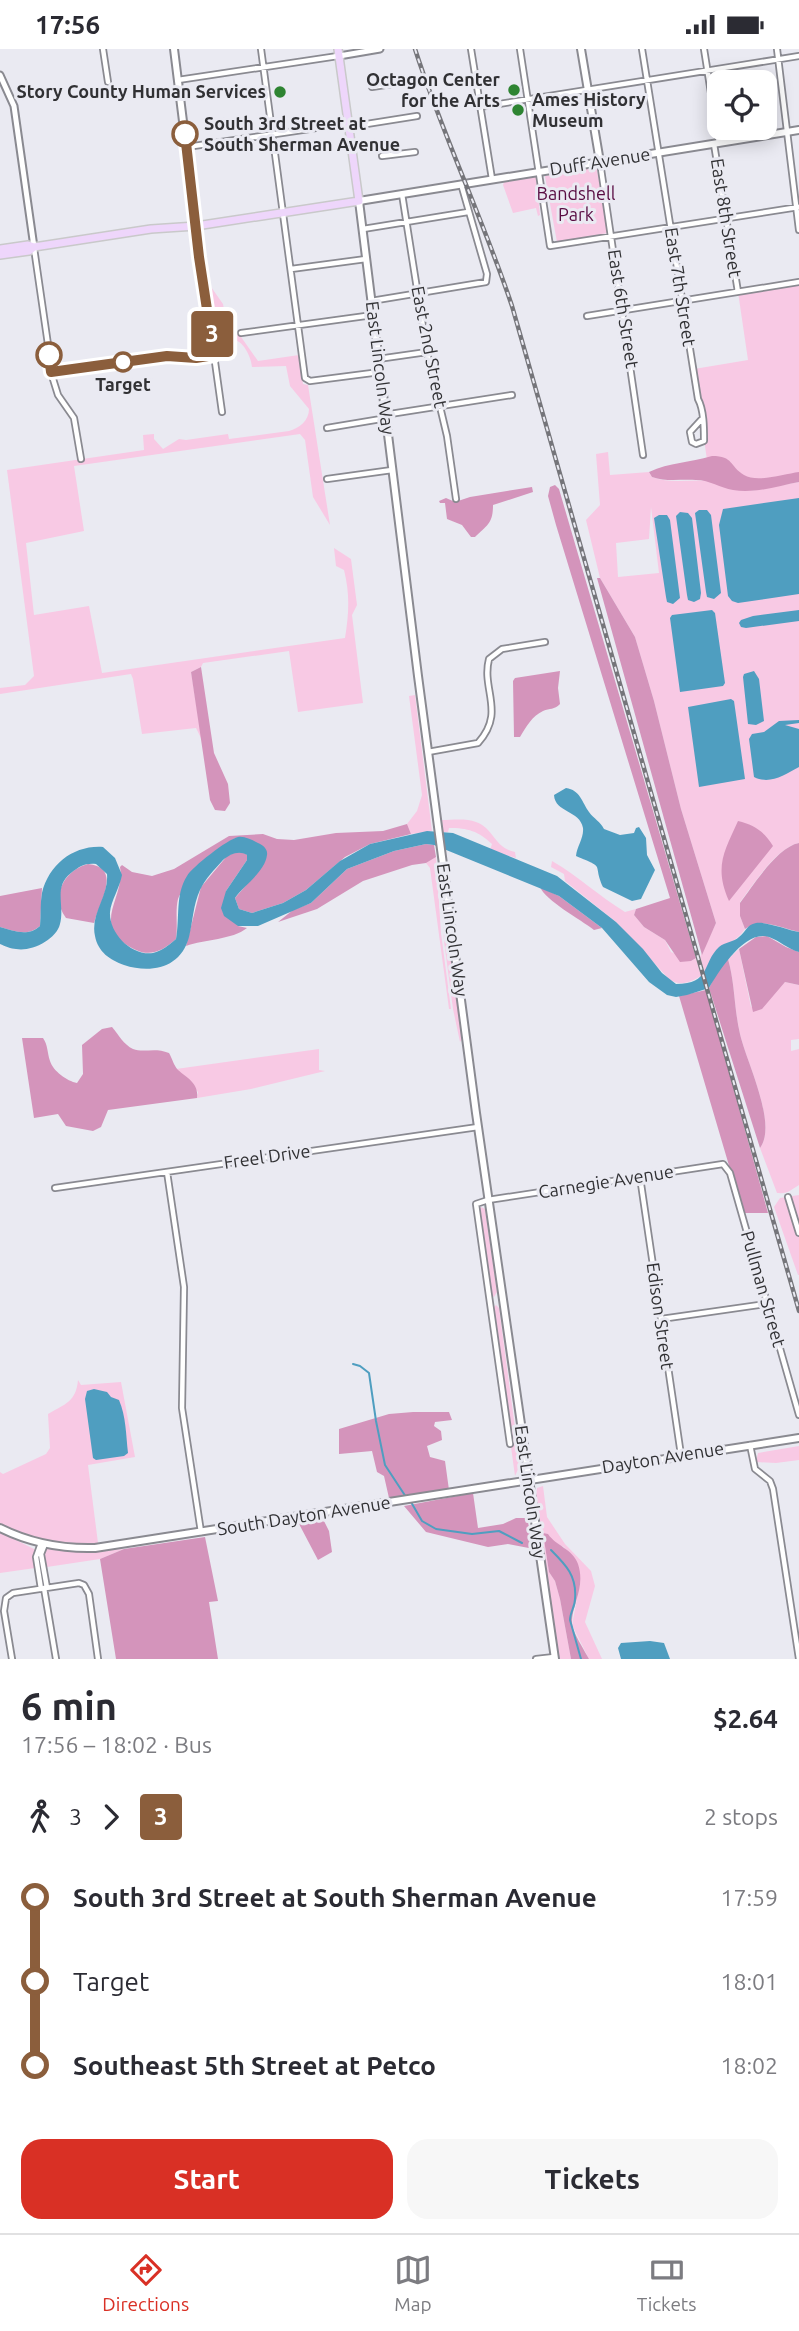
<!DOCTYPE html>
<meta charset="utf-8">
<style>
body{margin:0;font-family:Ubuntu,sans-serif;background:#f7f7f7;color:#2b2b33;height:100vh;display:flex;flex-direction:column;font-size:26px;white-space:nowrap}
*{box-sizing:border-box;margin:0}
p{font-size:23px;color:#7c7c81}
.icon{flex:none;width:38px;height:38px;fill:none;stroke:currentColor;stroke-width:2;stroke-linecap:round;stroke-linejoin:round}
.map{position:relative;height:1610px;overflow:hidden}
.side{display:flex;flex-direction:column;background:#fff;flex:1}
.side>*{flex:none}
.badge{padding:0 14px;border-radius:5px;font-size:24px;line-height:46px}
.buttons{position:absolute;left:707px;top:21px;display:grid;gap:14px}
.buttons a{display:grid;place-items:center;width:70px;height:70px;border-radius:14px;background:#fff;box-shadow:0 4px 18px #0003;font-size:35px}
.map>.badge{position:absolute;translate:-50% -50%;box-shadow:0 0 0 4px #fff}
.legs{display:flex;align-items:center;gap:10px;height:77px;padding:0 21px;font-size:23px}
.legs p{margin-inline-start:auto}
.head{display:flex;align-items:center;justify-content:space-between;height:119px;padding:0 21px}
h1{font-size:38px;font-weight:700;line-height:52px}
.cta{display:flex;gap:14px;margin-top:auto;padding:14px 21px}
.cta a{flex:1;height:80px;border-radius:21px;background:#d93025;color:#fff;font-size:28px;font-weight:700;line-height:80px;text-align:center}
.cta a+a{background:#f7f7f7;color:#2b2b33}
ul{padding:0 21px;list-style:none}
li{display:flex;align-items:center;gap:24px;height:84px;font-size:26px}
li i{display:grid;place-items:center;width:10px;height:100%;margin:0 9px;background:currentColor}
li i::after{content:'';width:18px;height:18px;margin:-9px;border:5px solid;border-radius:50%;background:#fff}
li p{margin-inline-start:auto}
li:first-child i{background:linear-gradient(#0000 50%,currentColor 0)}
li:last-child i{background:linear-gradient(currentColor 50%,#0000 0)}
.status{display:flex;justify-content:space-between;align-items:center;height:49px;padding:0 35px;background:#fff;direction:ltr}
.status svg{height:19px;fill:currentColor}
.menu{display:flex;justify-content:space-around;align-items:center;height:98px;border-top:2px solid #e1e1e2;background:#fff;font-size:19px;color:#7c7c81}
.menu a{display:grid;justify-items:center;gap:4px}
.menu .current{color:#d93025}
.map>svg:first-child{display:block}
</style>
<div class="status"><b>17:56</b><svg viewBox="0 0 49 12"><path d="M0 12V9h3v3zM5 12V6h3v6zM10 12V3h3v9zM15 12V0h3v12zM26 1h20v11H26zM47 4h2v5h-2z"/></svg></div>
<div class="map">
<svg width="799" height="1610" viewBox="0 0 799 1610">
<rect width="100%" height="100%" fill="#eaeaf2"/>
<!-- green -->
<path fill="#f8c9e4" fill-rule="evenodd" d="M594,118l3,3 11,63 -51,9 -12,-66z
M536,128l4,38 -2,1 -2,-8 -23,5 -10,-28 1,-3z
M799,233v193l-48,16 48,-9v361c-22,4 -46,42 -59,59v14l5,13c-8,13 -27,19 -35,33 -2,4 -3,8 -5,11l-5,-16 16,-34 -35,-114 -27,-108 -19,-64 -35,-59 -14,-58 14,-15 -4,-51 12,-2 2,23 39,-3 3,5c18,7 39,2 58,4l-16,-112 54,-9 -10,-68zM651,458l8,66 -41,4 -2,-34 33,-4z
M209,235l14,20 5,27 11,3 19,27 41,-6 4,29 5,1 22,140 -17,-28 -8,-57 -5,-6 -226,32 10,65 -58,12 8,72 55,-9 13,67 243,-35c4,-25 5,-44 -1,-68l-8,-4 -2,-18 17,11 6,46 -5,10 11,88 -65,9 -9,-61 -86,12 -2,4 -10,5 11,68 -6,-12 -54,6 -9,-55 -2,-5 -131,20v-6l25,-3 9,-9 -27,-206 137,-20 -1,-15 11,-1v5l9,10 16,-10 7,1 42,-6 1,5 60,-8c10,-3 20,-10 20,-22l-19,-23 -4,-20 -34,1c-1,-13 -15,-39 -30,-21 -4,5 -3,12 -4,17l-11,-76z
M415,646l17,136 -21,3 -4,-10 10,-13 5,-16 -13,-99z
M442,771c10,0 24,-2 34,2 19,7 17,25 39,30l1,6 -26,-8 2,-6c-14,-13 -24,-16 -43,-16l-1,4h-5z
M436,808l5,76 10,76h-2l-19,-141 -4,-5z
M552,812c26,15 47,35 73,51l11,-3 -2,6 10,12 21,13 6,12 20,9 5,-3 5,18c-11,6 -20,11 -32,3l-53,-57 -51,-41 -1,-7 -13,-7z
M440,830l22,160 -2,3 -7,-33 -9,-68z
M739,900l12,58 34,-25 14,3v54l-8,1v11l8,-2v136c-9,5 -10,9 -22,8l-17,-45c18,-24 -14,-87 -20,-114 -6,-25 -5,-51 -12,-75z
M319,1000v21l6,1 -74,18 -54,9 1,-6 -22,-23z
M799,1146v80h-1l-24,-68 6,-9z
M481,1158l4,2 12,83 -3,5 -3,-2 -13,-83z
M496,1256l3,3 21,157 -5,11 -23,-167z
M78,1331l3,5 40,-3 14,75 -47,8 10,78c-35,2 -67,-4 -98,-20v-51l3,2 43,-20 4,-6 -2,-34c17,-10 28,-12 30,-34z
M799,1397v14l-23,3 -20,-1 2,-9z
M543,1437l4,31 18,27 26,27 4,15 -10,36 17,37h-13l-17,-34 8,-42 -16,-36 -11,-5 -10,-9 6,39 6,9 5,18 11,60h-13l-22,-165 1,-6z
M0,1483l36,18 -3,8 2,10 -35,5z
M48,1499l30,3 46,-2 -24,10 -53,8 -3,-13z"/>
<!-- forest -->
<path fill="#d494bb" d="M712,407c22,0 17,10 32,19 13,8 40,-1 55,-3v10c-21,4 -45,12 -66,8 -13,-2 -23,-10 -37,-10 -16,-1 -30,2 -44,-3l-3,-5c21,-10 40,-9 63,-16z
M555,436l4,4 137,469 -5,3 -11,1 -15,-22 -21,-13 -10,-12 2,-6 34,-11 -114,-373 -8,-29 2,-9z
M532,438l1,5 -40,13c0,19 -6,20 -18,32h-4l-9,-12 -15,-6 -2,-16h-5l-1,-2 7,-3 9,4 15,-5z
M597,529h3l35,59 19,64 27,108 35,114 -14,32z
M201,618l13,86 14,31 2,19 -5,8 -10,-1 -5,-10 -19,-128z
M560,622l-2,17 2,16c-6,6 -10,4 -17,7 -11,5 -17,16 -23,26h-6l-1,-56 2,-3z
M738,772c16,4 26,10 35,25l-44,55c-15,-34 -5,-49 9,-80z
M407,775l4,10 -41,10 -25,13 -39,33 -23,13 -31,10 -13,-4 -4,-11 26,-30 -25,-30c-13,6 -54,48 -58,61 -3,12 0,27 -2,40 -12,11 -25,18 -40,11 -49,-23 -10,-52 -16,-83l2,-2 10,7 20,4 22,-7 55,-33 34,-2 14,5 17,1 42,-7 47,-2z
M799,794v89c-19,-4 -38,-15 -54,-3l-5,-13v-13c13,-17 37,-56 59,-60z
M426,795l8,1 2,12 -10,6 -14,2 -49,16 -46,28 -39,13 15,-12 18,-7 36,-34 47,-18z
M236,803h7l4,3v5l-21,31 12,35 9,2c-15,12 -42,11 -61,18l15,-59 26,-31z
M88,815c35,3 11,39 6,59l-28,-5c-16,-21 -2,-48 22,-54z
M540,838l19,9 43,32 -8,2c-14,-11 -48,-29 -54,-43z
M42,839l-2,38c-13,11 -26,5 -40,1v-31z
M767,887l19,11 13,5v33l-14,-3 -23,27 -9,3 -14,-63 17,-12z
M728,910c7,24 6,50 12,75 6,27 38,90 20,114l-51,-160 9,-18z
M706,941l62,223h-25l-64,-217z
M112,978c6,7 12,18 21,22 11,4 22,-2 36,4 3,5 5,13 9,17 9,8 21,13 19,28l-89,12 -7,17 -8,4 -27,-5 -8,-12 -24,4 -12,-80h21c5,7 4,14 7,23 3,10 17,20 27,22l6,-9 -1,-29 20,-16z
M413,1363h36l3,8 -17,2 -1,4 7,5 1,9 -15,6 3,11 15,4 4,29 -60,8 -5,-22 -7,-4 -5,-21 -33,3v-25l50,-15z
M473,1444l5,35 25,-4 13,-6h11l7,31 -26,-5 -20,3 -62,-15 -22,-26z
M323,1470l6,12 3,21 -14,8 -20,-38z
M543,1484l5,1c8,12 25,15 30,30 8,24 -7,41 -6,60 0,7 13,27 17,35h-18l-11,-60 -5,-18 -6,-9z
M205,1488l13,64 -9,1 9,57h-102l-16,-100 24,-10z"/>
<!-- water -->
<path fill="#4f9ec0" d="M799,449v96l-61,9 -6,-2 -4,-5 -9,-71 4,-16z
M699,461h8l4,5 10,78 -7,6 -7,-2 -1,-5 -11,-79z
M680,463l8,1 4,5 9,75 -1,6 -6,3 -6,-2 -1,-5 -11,-79z
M659,466h8l3,5 10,78 -7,6 -6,-2 -1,-5 -12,-79z
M712,561l3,3 10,70 -2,3 -43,6 -10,-74 2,-3z
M799,561v11l-53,7 -5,-1 -2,-4 2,-3 12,-4z
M754,622l5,8 5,42 -8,4 -8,-1 -5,-47 1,-3z
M731,650l3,2 11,78 -46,8 -11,-80z
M799,671v3l-14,2 14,4v38c-15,8 -29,18 -45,10l-5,-38 3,-5 12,-2 15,-11z
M566,739c14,2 16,14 23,24 5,7 11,9 15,17l16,6 14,-2 2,-5 3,-1 7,11 1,17 8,15 -14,29 -9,2 -29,-14c-11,-25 4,-18 -27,-31 1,-10 8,-18 7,-28 -3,-18 -28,-15 -29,-33z
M427,782l26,2 104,43 59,46 27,27 19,24 14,11c35,0 26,-21 43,-37 6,-5 15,-5 20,-10 7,-5 7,-12 17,-14 9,-2 32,7 43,9v20c-11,-3 -19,-11 -30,-15 -24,-8 -50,34 -60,51l-22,7 -11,2 -9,-2 -18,-13 -47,-54 -43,-32 -125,-51 -8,-1 -32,7 -47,18 -36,34 -53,23h-20l-14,-10 -3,-8 5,-17 21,-31v-5c-8,-5 -17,-1 -24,5 -8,9 -18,19 -23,30 -7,15 -7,31 -11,47 -8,31 -38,37 -65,28 -14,-5 -26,-13 -29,-29 -5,-22 14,-40 12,-62l-11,-10c-11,-1 -16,2 -25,9 -18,14 -6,32 -11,51 -4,16 -29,28 -44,25 -5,0 -11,-3 -16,-5v-17c14,4 28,10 40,-1 1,-11 0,-22 2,-33 7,-29 32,-48 61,-46l12,11 7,17c-2,12 -11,26 -12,37 -1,21 21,44 43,41 9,-2 16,-8 23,-14 4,-22 -1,-44 11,-63 5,-9 41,-37 51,-39 7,-1 14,3 20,6 5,2 10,6 9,12 -2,17 -23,30 -32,43l4,11 13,4 31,-10 23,-13 34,-29 30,-17z
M94,1340l13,3 4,5 8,3c7,16 7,35 9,53l-4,3 -28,4 -3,-2 -8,-59 2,-8z
M650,1592l14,2 6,16h-49l-3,-11 3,-5z"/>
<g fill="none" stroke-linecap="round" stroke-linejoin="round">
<!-- stream -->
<path stroke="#4f9ec0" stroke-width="2" d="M353,1315l7,2 9,7 7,48 9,44 21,32
M411,1453l11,19 14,8 36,5 27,-3 23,12
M551,1501c15,15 26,26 24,49 0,8 -5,13 -5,21l11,39"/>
<defs>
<path id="minor" d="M103,0l5,33
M261,0l44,329 5,3 70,-9
M471,0l21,130
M520,0l30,197 249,-39
M642,0l56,350c6,11 6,29 6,42l-8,3 -4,-2 -2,-10 11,-12
M704,0l15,94
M777,0l22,181
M178,31l160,-24
M372,38l33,-5
M480,58l319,-51
M714,95l24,148
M187,98l156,-23 11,2 63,-10
M382,107l33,-4
M600,113l43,293
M402,145l25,158 20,84 9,63
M196,177l26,186
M363,180l105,-17
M34,199l19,131 5,16 16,23 7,41
M291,220l75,-10
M371,252l115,-19 1,-8 -26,-90
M587,267l212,-34
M241,284l132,-18
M378,310l49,-7
M327,379l54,-9 9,-5 122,-19
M327,430l65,-9
M428,703l50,-9c28,-31 3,-53 11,-84l13,-10 43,-7
M167,1123l17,115 -2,121 19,124
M640,1128l41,278
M55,1139l423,-61
M788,1148l11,36
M661,1270l105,-15
M510,1395l-34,-240 12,-4 235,-36 7,9 69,242
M750,1396l5,24 15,12 3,8 26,170
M45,1495l-4,10 6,34
M44,1539l12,71
M41,1540l-5,-32 5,-14
M12,1610l-8,-48 2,-13 7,-5 66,-10 5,2 5,9 9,65
M536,1610l18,-2"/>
<path id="tertiary" d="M339,7l41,-7
M0,26l14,31 20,141"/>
<path id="secondary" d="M174,0l22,177
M581,0l19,113
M0,1479c30,15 61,21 95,20l704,-110
M555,1610l-79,-546 -58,-437 -59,-475 440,-71"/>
<path id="primary" d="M0,200l28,-4 6,2
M0,206l29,-4 5,-4 117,-18 45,-3 163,-25 -21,-152"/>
</defs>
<!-- minor casing -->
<use href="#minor" stroke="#8a8a91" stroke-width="8"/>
<!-- tertiary casing -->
<use href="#tertiary" stroke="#8a8a91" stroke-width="9"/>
<!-- secondary casing -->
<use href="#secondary" stroke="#8a8a91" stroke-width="10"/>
<!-- primary casing -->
<use href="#primary" stroke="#c9c9ca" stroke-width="10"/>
<!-- minor -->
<use href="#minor" stroke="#fff" stroke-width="4.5"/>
<!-- tertiary -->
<use href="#tertiary" stroke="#fff" stroke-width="5"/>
<!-- secondary -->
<use href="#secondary" stroke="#fff" stroke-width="6"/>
<!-- primary -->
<use href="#primary" stroke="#eed6fb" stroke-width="7"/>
<defs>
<path id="rail" d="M415,0c28,87 68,170 97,257l287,1005"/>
</defs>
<!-- rail casing -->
<use href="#rail" stroke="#75757a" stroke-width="4.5"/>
<!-- rail -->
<use href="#rail" stroke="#eaeaf2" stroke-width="2" stroke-dasharray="5" stroke-linecap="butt"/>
</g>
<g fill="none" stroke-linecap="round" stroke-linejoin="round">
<defs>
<path id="line-1" d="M49,306l2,17 116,-16 29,2 18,-3 -15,-98 -14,-123"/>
</defs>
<!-- line-1 casing -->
<use href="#line-1" stroke="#fff" stroke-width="16"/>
<!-- line-1 -->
<use href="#line-1" stroke="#8b5e3c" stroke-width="10"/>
</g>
<!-- markers -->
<g fill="#2e8432" stroke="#eaeaf2" stroke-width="2.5">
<circle cx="514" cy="41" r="7"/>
<circle cx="280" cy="43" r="7"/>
<circle cx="518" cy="61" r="7"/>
</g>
<g fill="#fff" stroke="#8b5e3c" stroke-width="3.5">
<circle cx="185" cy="85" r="12"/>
<circle cx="49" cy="306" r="12"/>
<circle cx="123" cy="313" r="9"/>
</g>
<g text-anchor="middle" stroke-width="6" stroke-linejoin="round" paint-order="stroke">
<!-- poi labels -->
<g font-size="18" font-weight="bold" fill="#313134" stroke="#eaeaf2" text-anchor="end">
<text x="500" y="37">Octagon Center<tspan x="500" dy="21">for the Arts</tspan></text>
<text x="266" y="49">Story County Human Services</text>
<text x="532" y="57" text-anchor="start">Ames History<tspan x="532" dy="21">Museum</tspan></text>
</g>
<!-- stop labels -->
<g font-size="18" font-weight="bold" fill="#313134" stroke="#eaeaf2" text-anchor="start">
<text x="204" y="81">South 3rd Street at<tspan x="204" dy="21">South Sherman Avenue</tspan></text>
<text x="123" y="342" text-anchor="middle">Target</text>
</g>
<!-- street labels -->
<g font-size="18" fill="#313134" stroke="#eaeaf2">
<text transform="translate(600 113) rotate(-9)" y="6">Duff Avenue</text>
<text transform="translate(726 169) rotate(81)" y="6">East 8th Street</text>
<text transform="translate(680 238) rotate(81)" y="6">East 7th Street</text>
<text transform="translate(623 260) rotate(81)" y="6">East 6th Street</text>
<text transform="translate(429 298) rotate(79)" y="6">East 2nd Street</text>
<text transform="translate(380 319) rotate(83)" y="6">East Lincoln Way</text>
<text transform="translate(452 881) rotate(82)" y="6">East Lincoln Way</text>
<text transform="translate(267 1108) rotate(-8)" y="6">Freel Drive</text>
<text transform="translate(606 1133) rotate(-9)" y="6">Carnegie Avenue</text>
<text transform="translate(763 1240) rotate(74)" y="6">Pullman Street</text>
<text transform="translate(660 1267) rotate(82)" y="6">Edison Street</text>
<text transform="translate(663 1409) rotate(-9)" y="6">Dayton Avenue</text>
<text transform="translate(530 1443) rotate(82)" y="6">East Lincoln Way</text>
<text transform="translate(304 1467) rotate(-9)" y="6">South Dayton Avenue</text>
</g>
<!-- park labels -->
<g font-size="18" fill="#580c42" stroke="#eaeaf2">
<text x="576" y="151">Bandshell<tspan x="576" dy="21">Park</tspan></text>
</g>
</g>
</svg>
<div class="buttons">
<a><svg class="icon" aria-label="locate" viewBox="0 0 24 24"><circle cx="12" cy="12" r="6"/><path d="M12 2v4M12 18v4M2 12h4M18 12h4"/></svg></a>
</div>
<b class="badge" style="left:212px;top:285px;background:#8b5e3c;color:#fff">3</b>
</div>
<section class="side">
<div class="head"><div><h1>6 min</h1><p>17:56 – 18:02 · Bus</p></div><b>$2.64</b></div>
<div class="legs"><svg class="icon" aria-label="walk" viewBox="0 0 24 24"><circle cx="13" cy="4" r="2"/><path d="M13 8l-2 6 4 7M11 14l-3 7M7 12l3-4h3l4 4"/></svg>3<svg class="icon" aria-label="forward" viewBox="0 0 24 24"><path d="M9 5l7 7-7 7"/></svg><b class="badge" style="background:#8b5e3c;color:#fff">3</b><p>2 stops</p></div>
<ul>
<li><i style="color:#8b5e3c"></i><b>South 3rd Street at South Sherman Avenue</b><p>17:59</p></li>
<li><i style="color:#8b5e3c"></i><span>Target</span><p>18:01</p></li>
<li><i style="color:#8b5e3c"></i><b>Southeast 5th Street at Petco</b><p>18:02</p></li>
</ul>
<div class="cta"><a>Start</a><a>Tickets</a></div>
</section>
<nav class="menu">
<a class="current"><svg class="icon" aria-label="directions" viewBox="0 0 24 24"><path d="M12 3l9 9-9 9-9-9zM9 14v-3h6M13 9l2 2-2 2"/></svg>Directions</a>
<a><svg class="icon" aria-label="map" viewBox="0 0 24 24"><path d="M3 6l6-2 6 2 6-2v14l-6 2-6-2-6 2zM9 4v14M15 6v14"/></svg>Map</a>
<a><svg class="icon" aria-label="tickets" viewBox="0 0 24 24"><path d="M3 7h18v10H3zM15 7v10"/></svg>Tickets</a>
</nav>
